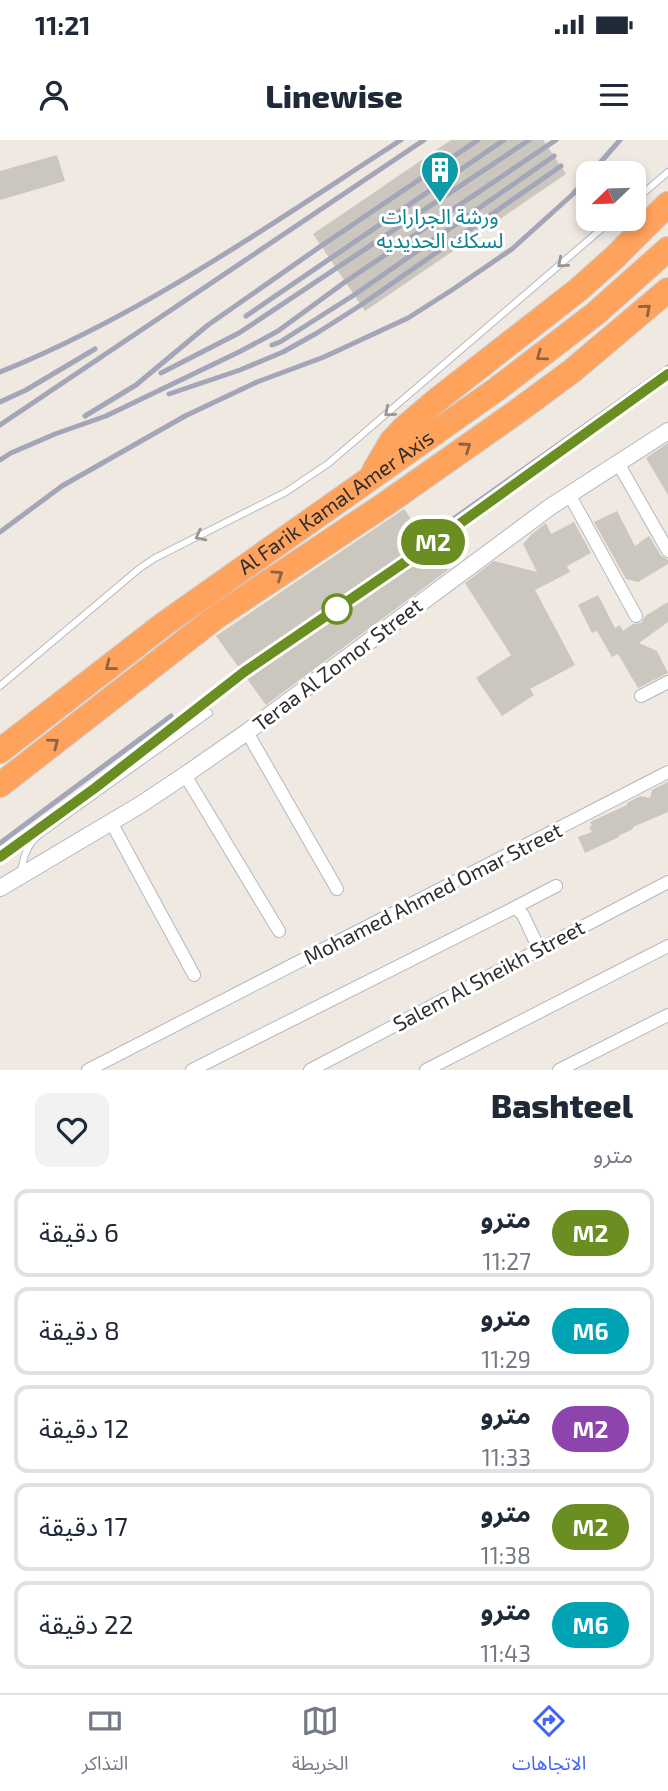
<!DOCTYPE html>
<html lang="ar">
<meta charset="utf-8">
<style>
body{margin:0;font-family:"Exo 2","Noto Sans Arabic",sans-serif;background:#f2f2f3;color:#1f2937;direction:rtl;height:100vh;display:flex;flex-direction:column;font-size:26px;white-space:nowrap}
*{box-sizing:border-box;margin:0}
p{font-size:23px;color:#747a83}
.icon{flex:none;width:38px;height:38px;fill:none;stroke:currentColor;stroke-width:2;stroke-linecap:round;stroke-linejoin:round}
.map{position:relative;height:930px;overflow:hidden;direction:ltr}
.sheet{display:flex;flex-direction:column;background:#fff;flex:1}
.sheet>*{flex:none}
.badge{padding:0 14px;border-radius:23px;font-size:24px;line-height:46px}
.needle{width:46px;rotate:247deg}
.tools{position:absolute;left:576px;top:21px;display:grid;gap:14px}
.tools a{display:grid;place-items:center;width:70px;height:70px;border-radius:14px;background:#fff;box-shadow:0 4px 10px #0003;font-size:35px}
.map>.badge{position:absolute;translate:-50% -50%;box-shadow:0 0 0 4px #fff}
.round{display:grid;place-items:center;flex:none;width:74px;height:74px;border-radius:14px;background:#f2f2f3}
.headline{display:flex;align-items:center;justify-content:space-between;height:119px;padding:0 35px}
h1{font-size:33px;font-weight:800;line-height:52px}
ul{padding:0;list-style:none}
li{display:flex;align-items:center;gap:21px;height:88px;margin:0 14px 10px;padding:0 21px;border:4px solid #e0e1e3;border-radius:14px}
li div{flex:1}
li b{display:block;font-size:26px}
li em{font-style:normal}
li .badge{min-width:77px;font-weight:700;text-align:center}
.status{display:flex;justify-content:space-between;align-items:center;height:49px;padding:0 35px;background:#fff;direction:ltr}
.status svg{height:19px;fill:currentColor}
header{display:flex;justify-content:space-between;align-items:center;height:91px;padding:0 35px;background:#fff;font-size:32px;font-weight:800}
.menu{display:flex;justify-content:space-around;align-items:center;height:98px;border-top:2px solid #e0e1e3;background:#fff;font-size:19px;color:#747a83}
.menu a{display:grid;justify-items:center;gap:4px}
.menu .active{color:#4264fb}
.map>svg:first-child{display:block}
</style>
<div class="status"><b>11:21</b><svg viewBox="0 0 49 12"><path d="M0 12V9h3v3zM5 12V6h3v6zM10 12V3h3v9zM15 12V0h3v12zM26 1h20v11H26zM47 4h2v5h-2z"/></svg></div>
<header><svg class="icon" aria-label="menu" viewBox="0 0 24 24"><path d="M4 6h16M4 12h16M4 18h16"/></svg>Linewise<svg class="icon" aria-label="person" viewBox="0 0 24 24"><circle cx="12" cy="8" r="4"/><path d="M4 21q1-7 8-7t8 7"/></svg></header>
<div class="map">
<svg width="668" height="930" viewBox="0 0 668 930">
<rect width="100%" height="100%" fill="#efe9e1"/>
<!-- building -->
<path fill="#cbc7bf" d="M451,0h92l23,34 -201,137 -52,-77z
M57,15l8,26 -65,19v-29z
M668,303v52l-22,-37z
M404,369l44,61 -182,135 -50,-69z
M617,371l18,35 14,-10 12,20 7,4v4l-30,18 -12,-3 -32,-57z
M574,382l17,31 -24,13 3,6 -35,18 40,75 -45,24 4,6 -32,21 -26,-38 35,-23 -46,-72 29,-22 43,11 -14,-28 9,-10 14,-11 5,11z
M598,455l17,33 5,-3 3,6 10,-7 8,-1 4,-7 23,-14v20l-29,21 18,8 11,22 -30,15 -20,-34 -6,3 -15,-26 -5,2 -14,-28z
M668,642v30l-35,15v2l-15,7 1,1 -34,16 -7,-16 14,-5 -3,-5 3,-1 -2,-4 37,-17v-2l13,-7 10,2 2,-8z"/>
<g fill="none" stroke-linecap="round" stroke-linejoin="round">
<defs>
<path id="service" d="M634,61l34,-29
M0,546l140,-118 15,-10 131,-66 43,-29 284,-244
M21,731c3,-16 6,-26 19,-37l169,-121"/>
<path id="minor" d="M618,323l50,88
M569,354l67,122
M641,556l27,-14
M247,592l90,157
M185,635l94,156
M111,682l83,153
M512,769l44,-23
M88,930l580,-298
M192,930l320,-161h5l6,6 16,34
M310,930l358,-188
M426,930l242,-124
M559,930l109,-55"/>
<path id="tertiary" d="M0,748l140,-83 45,-30 62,-43 303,-225 118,-76"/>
<g id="motorway">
<path d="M374,331l17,-29 12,-13 34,-29 141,-110 37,-33 53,-53"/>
<path id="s1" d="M0,611l164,-127 333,-235 98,-75 73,-65"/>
<path d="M0,645l216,-168 168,-112 131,-92 57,-42 96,-81"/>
</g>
</defs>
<!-- service casing -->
<use href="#service" stroke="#b4b7c1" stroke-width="8"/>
<!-- minor casing -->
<use href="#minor" stroke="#b4b7c1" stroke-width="14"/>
<!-- tertiary casing -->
<use href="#tertiary" stroke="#b4b7c1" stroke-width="18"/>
<!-- motorway casing -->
<use href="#motorway" stroke="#c9c9c9" stroke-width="26"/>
<!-- service -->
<use href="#service" stroke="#fff" stroke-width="6"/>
<!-- minor -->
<use href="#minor" stroke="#fff" stroke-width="12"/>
<!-- tertiary -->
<use href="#tertiary" stroke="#fff" stroke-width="16"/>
<!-- motorway -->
<use href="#motorway" stroke="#ffa35c" stroke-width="24"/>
<!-- rail -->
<path stroke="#a3a6b8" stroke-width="5" d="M591,33l29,-33
M246,176l258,-176
M272,205l8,-3 74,-47 200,-139
M0,232c144,-58 271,-148 401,-232
M161,233l78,-40 290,-193
M169,254l71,-24 43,-18 34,-19 44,-28 200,-139
M0,262l26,-12 69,-41
M85,276l51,-31 72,-60 113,-79 157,-106
M0,285l424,-285
M0,320l11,-7 44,-19 51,-18 135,-65 37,-20 67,-49 211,-142
M0,392l62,-46 123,-70 72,-34 67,-25 84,-39 44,-28 60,-41 61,-55 15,-17
M425,399l243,-172
M0,703l171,-127
M0,717l95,-69 149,-116"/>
</g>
<!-- one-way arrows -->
<defs><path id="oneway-chevron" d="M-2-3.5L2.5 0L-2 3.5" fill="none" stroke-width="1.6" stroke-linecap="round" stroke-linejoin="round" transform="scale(1.75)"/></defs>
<g stroke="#969696">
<use href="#oneway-chevron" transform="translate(562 123) rotate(139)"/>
<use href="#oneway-chevron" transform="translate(389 272) rotate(139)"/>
<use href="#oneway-chevron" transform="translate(200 396) rotate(153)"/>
</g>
<g stroke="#8c6343">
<use href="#oneway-chevron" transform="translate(646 169) rotate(-41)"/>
<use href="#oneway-chevron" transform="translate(541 216) rotate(143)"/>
<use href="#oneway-chevron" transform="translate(466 307) rotate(-35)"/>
<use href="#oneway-chevron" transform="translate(278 435) rotate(-34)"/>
<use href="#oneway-chevron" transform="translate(110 526) rotate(142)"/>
<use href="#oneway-chevron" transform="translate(54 603) rotate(-37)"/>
</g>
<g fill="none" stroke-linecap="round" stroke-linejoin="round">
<defs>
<path id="line" d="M0,717l95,-69 149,-116 186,-127 238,-171"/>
</defs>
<!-- line casing -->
<use href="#line" stroke="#fff" stroke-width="16"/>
<!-- line -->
<use href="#line" stroke="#6b8e23" stroke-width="10"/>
</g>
<!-- icons -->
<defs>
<symbol id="building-pin" viewBox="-11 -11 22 30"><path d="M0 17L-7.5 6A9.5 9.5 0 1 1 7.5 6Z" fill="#0f9aa8" stroke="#fff"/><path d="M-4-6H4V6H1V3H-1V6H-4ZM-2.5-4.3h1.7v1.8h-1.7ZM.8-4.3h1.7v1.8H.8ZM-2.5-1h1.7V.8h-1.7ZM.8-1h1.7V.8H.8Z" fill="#fff"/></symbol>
</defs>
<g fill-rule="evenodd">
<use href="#building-pin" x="418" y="8" width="44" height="60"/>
</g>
<!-- markers -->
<circle fill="#fff" stroke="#6b8e23" stroke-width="3.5" cx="337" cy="469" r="14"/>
<g text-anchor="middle" stroke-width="6" stroke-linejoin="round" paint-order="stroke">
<!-- culture labels -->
<g font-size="21" fill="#0d838f" stroke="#fff">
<text x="440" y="84">ورشة الجرارات<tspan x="440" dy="24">لسكك الحديديه</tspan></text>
</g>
<!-- street labels -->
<g font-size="21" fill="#2e2e2e" stroke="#fff">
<text dy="7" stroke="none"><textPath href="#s1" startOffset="418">Al Farik Kamal Amer Axis</textPath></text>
<text transform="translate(338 525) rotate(-37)" y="7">Teraa Al Zomor Street</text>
<text transform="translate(433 754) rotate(-27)" y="7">Mohamed Ahmed Omar Street</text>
<text transform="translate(489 836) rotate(-28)" y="7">Salem Al Sheikh Street</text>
</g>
</g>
</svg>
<div class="tools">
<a><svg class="needle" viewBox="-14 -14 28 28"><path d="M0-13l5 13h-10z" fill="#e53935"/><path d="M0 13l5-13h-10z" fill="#747a83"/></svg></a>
</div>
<b class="badge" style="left:433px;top:402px;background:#6b8e23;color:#fff">M2</b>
</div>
<section class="sheet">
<div class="headline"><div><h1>Bashteel</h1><p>مترو</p></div><a class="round"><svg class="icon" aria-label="heart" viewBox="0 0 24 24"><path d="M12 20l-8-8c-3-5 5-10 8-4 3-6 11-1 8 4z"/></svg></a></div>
<ul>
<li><span class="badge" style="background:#6b8e23;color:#fff">M2</span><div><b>مترو</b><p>11:27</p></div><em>6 دقيقة</em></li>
<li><span class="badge" style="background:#00a3b4;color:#fff">M6</span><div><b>مترو</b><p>11:29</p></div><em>8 دقيقة</em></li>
<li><span class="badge" style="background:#8e44ad;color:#fff">M2</span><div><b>مترو</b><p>11:33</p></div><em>12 دقيقة</em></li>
<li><span class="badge" style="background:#6b8e23;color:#fff">M2</span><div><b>مترو</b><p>11:38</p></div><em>17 دقيقة</em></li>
<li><span class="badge" style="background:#00a3b4;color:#fff">M6</span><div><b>مترو</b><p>11:43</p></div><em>22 دقيقة</em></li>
</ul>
</section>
<nav class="menu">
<a class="active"><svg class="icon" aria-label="directions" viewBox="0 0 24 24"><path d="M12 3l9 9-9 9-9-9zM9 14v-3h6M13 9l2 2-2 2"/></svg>الاتجاهات</a>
<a><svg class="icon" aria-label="map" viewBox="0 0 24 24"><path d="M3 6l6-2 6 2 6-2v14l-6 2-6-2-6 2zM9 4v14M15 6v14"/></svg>الخريطة</a>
<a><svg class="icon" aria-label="tickets" viewBox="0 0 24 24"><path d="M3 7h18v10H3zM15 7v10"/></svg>التذاكر</a>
</nav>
